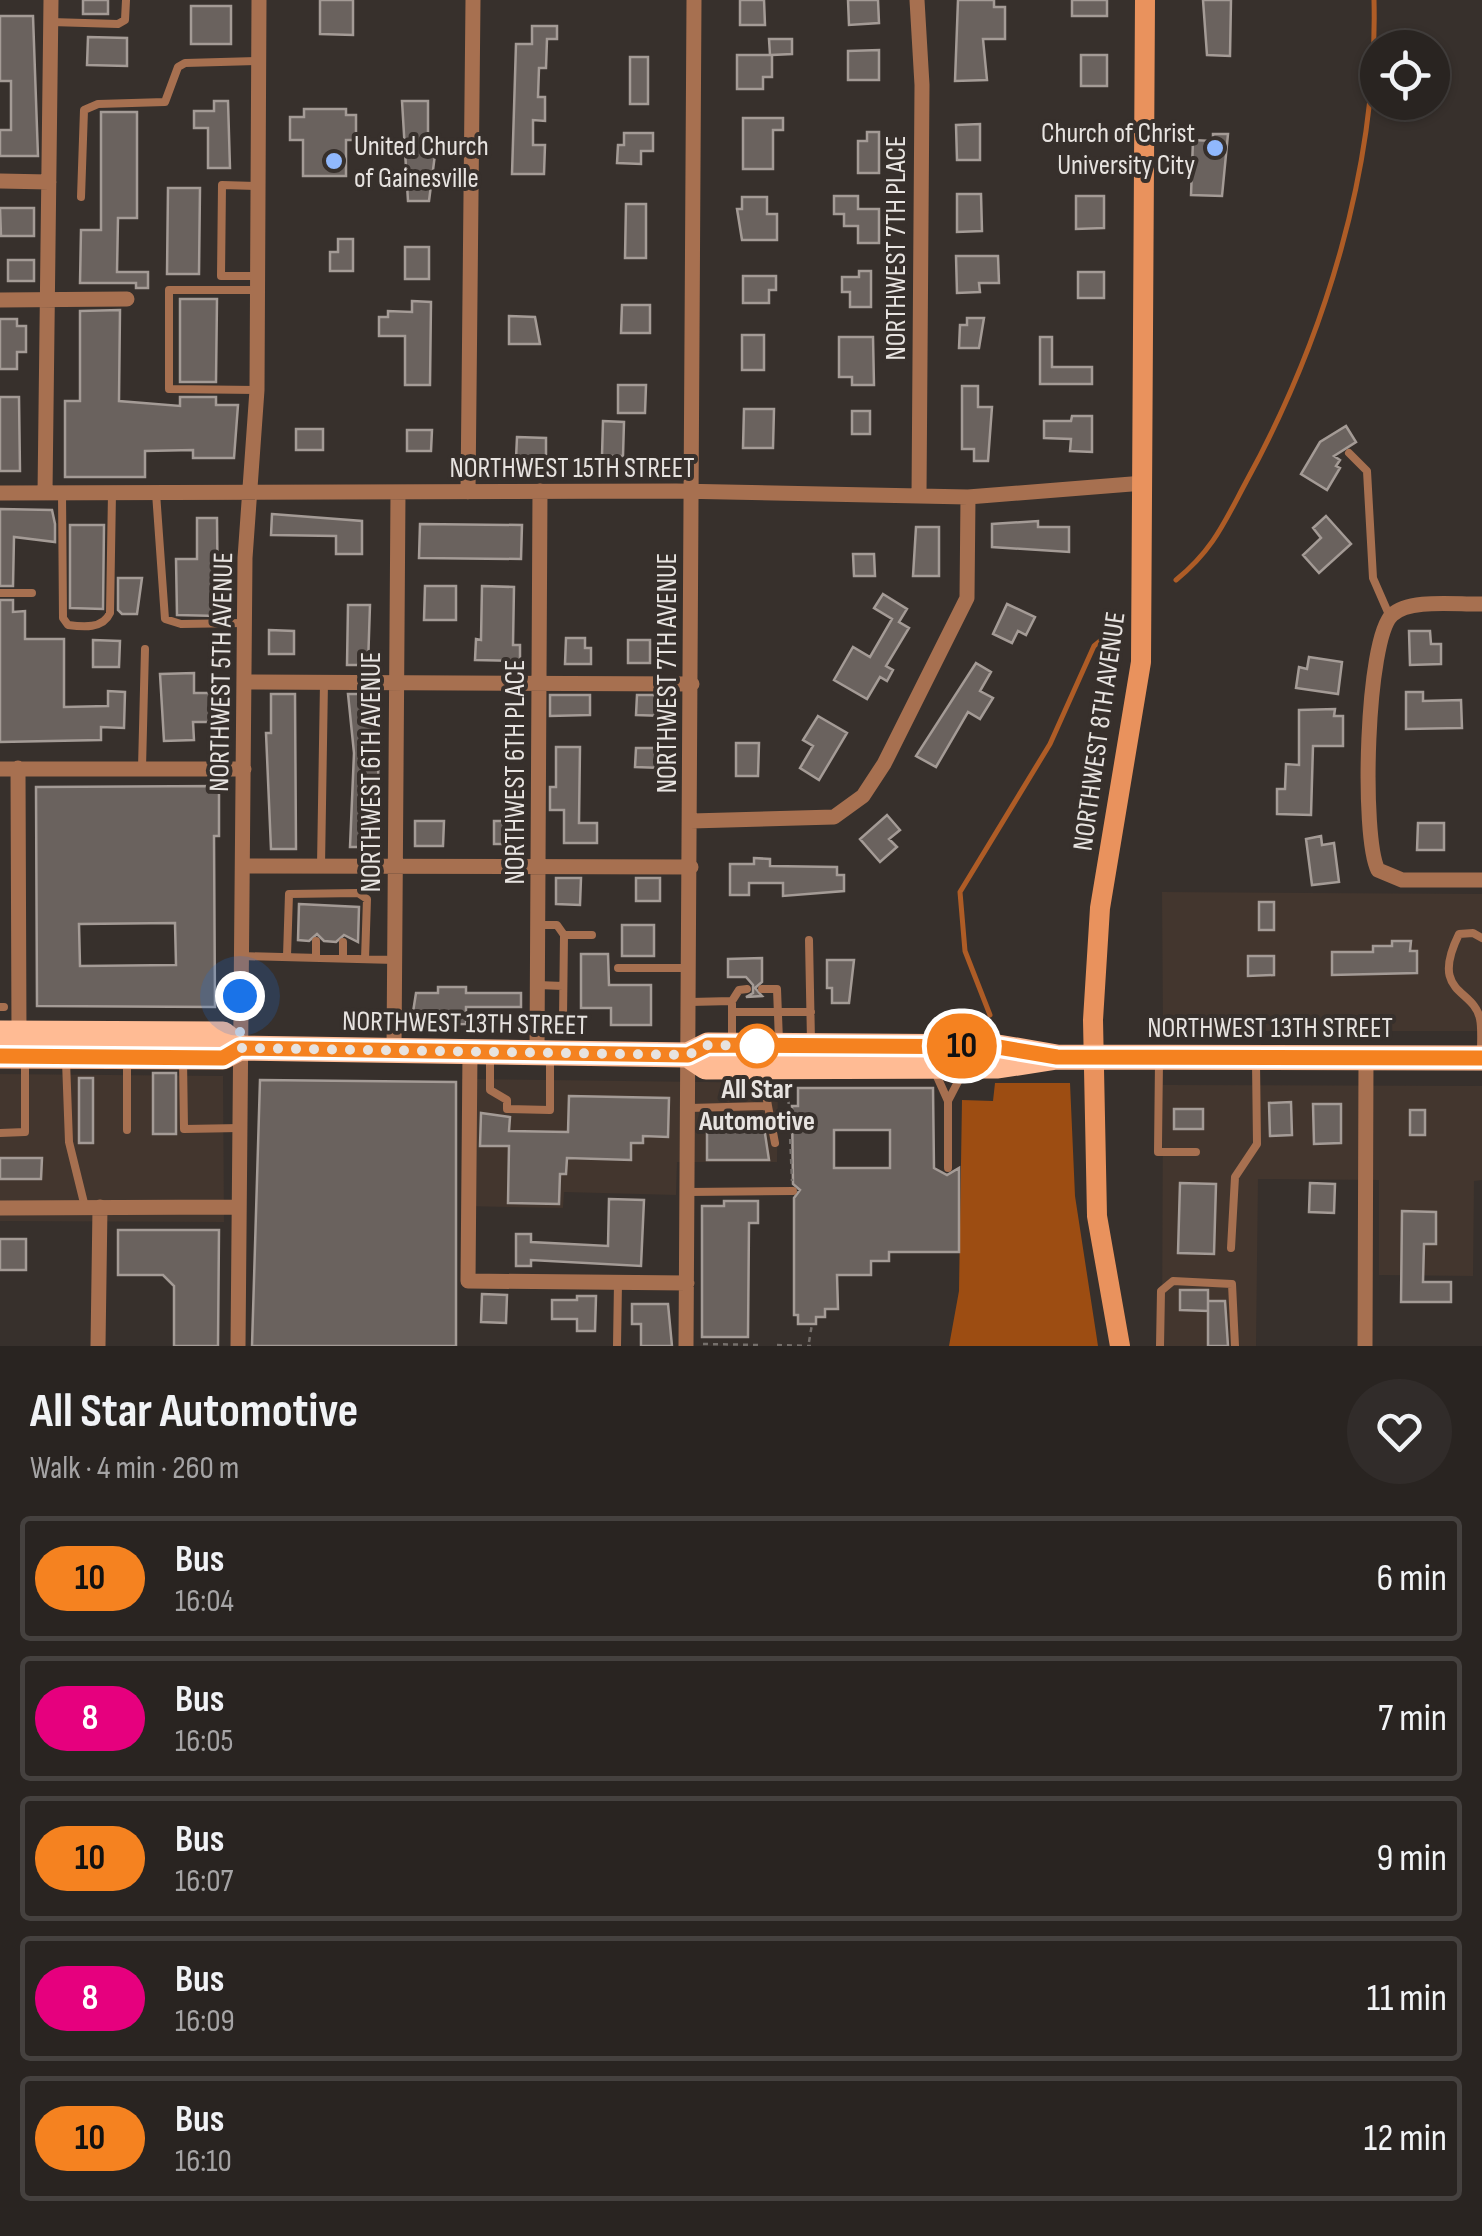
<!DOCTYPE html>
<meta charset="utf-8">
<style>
body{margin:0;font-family:"Sofia Sans Condensed",sans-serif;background:#312c2a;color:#f1f3f6;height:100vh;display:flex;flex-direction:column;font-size:38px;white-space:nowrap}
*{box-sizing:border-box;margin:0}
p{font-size:32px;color:#a5a4a5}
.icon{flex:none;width:55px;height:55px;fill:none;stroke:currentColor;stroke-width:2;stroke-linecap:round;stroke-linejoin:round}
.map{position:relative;height:1346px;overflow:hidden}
.details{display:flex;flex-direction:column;background:#292421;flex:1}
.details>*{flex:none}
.badge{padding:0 20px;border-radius:32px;font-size:35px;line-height:65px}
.buttons{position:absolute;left:1360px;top:30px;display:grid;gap:20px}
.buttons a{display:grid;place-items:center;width:90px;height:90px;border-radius:50%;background:#292421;box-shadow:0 2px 8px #0004,0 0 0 2px #45413f;font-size:50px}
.you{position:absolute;width:50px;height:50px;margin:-25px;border:8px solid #fff;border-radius:50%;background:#1a73e8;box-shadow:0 0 0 15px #1a73e833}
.map>.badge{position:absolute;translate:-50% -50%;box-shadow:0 0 0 5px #fff}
.round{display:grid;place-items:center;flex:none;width:105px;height:105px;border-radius:52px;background:#312c2a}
.overview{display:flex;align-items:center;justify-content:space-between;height:170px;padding:0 30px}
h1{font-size:48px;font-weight:700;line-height:75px}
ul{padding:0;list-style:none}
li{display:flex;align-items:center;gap:30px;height:125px;margin:0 20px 15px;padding:0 10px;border:5px solid #45413f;border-radius:10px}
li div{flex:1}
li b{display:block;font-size:38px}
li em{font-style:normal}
li .badge{min-width:110px;font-weight:700;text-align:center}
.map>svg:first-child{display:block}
</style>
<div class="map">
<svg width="1482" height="1346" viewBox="0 0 1482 1346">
<rect width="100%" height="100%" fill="#37302c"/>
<!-- built -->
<path fill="#43362e" d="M1162,892l320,2v137h-319z
M0,1074l223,2 1,146 -224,-1z
M462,1079l316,4 -1,79h-100l-1,33 -112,-3 -1,16 -101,-2z
M1163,1085l319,1v94l-8,1 -1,95 -94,-1v-95l-121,-1 -2,167h-94z"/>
<!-- forest -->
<path fill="#9d4d12" d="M995,1083h75l5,113 23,150h-149l10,-55 3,-191 31,1z"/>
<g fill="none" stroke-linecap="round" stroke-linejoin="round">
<!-- stream -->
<path stroke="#ae5c26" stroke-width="5" d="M1176,580c37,-30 48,-57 70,-98 79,-144 132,-317 128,-482
M990,1015l-25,-64 -5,-59 90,-148 44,-98 17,-14"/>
</g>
<!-- building -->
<path fill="#6a625e" stroke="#a49b96" stroke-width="2.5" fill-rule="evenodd" d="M83,0h25v14h-25z
M320,0h33v35l-33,-1z
M740,0h24l1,25h-25z
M848,0h30l1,23 -30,2z
M958,0h36v7h11v32h-22l4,41 -32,1z
M1072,0h35v16h-35z
M1203,0h28l-1,56 -23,-1z
M191,6h40v38h-40z
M0,16h33l5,140h-38v-26h11v-49h-11z
M532,26h25v13h-10l-1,29h-7l-1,29h7v24l-12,-1v25h12l-1,29h-32l4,-130h16z
M88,37l39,1v28l-40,-1z
M769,39h23v15l-20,1v22h-9v12h-26v-34h33z
M879,50v30h-31v-29z
M1081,55h26v31h-26z
M630,57h18v47h-18z
M214,101h14l2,67h-22v-40h-14v-17h20z
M402,101h26v39l9,-1 -8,62h-21z
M304,109h42v6h10v25h-10v36h-43v-36h-13v-23h14z
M101,112h36v106h-19l-1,54h31v16h-12v-5h-56l1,-53h20z
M743,118h40v12h-10v39h-30z
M980,124v36h-23l-1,-35z
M867,132h12v41h-21v-32h9z
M624,133h29v18h-12v13l-24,-1 1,-18h6z
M1213,134h15l-6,62 -31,-1 2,-55 20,1z
M168,188h32l-1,86h-32z
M957,194h24l1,37 -25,1z
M834,196h24v13h21v34h-21v-17h-14v-12h-10z
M1076,196h28v32l-28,1z
M742,197h25v17h10v26h-35l-5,-31h5z
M626,204h20v54h-21z
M0,208h34v28h-33z
M338,239h15v32h-23v-19h8z
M405,247h24v32h-24z
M956,256h42l1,27h-20l1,9 -23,1z
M8,260h26v21h-26z
M859,271h12v36h-21v-15h-8v-15h17z
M1078,272h26v26h-26z
M743,276h33v14h-7v13h-26z
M180,299h37l-1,83h-36z
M412,301l19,1 -1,83h-25v-49h-26v-19h9v-6l24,1z
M622,305h28v28h-29z
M120,310l-1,91 61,5v-9h36v8h22l-4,53h-41v-8l-48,1v26h-80v-76h15v-90z
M509,316l26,1 5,27h-31z
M967,318h17l-5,30h-20l1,-23h7z
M0,319h17v7h9v26h-9v17h-17z
M742,335h22v35h-22z
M839,337h34l1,48h-22v-8h-13z
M1040,337h12v30h40v17h-52z
M618,385h28l-1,28h-27z
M962,386h16v21h14l-4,54h-14v-12h-12z
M0,397h19l1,74h-20z
M744,409h30l-1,39h-30z
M852,411h18v23h-18z
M1072,416h20v36l-22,-1 1,-12 -27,-1v-17h27z
M603,421l21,1 -1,34h-21z
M1346,426l10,16 -22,14 6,4 -4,6 4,2 -13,22 -26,-16 19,-32z
M296,429h27v21h-27z
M407,430h25l-1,21h-24z
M517,437l29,1v21h-30z
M0,509l52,1 3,14v18l-41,-5 -1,49h-13z
M272,514l90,7v33h-26v-18l-65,-1z
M1326,516l25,28 -32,29 -16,-18 18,-17 -8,-10z
M197,518h20l1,98 -41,-1 -1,-56h21z
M1038,521v6h31v25l-77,-5v-23z
M420,524l102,1 -1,34 -102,-1z
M70,525h34l-1,84 -33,-1z
M916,527h23v49h-26z
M853,554h21l1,22h-21z
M118,578h24l-5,36h-15l-4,-4z
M425,586h31v34h-32z
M482,586l32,1 -1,58h7v16l-45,-1 1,-21 5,1z
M883,594l24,15 -8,13 10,6 -23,38 7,4 -6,11 -7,-4 -13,22 -33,-19 19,-33 17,10 22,-38 -18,-11z
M0,600h13v12l12,-1v28h39v68l44,-1v-15l17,1 -1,36 -23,-1v13l-101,2z
M1007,604l28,13 -9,18 -8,-4 -6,12 -19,-9z
M348,605h22l-2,60h-21z
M269,630l25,1v23h-25z
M1409,631h21l1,13h10v20l-31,1z
M566,638h19v10h6v16h-26z
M93,640l27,1 -1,26h-26z
M628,640h22v23h-22z
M1309,657l33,5 -4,32 -42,-6 3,-21 8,2z
M976,663l15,9 -11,19 13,7 -13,21 -12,-7 -32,55 -20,-11z
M194,673v20h19l1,29h-21l1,18 -30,1 -4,-67z
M1406,692h17v9l38,-1 1,28 -56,1z
M271,694h24l1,155h-25l-5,-116h5z
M348,694h25l1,39 6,-1 -5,115h-25l4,-94z
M550,695h40v20l-40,1z
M637,695h28v21l-29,-1z
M1335,709l-1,7h9v30h-30l-2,69 -34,-1v-25h8l1,-25 13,1v-55z
M818,716l29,17 -28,47 -19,-12 13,-22 -10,-6z
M736,743h23l-1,33h-22z
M556,747h24l-1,76h18v20h-33v-33h-14v-23h6z
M636,748h26v20l-27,-1z
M219,786v50h-5l1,171 -178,-1 -1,-219zM175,923l1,42 -96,1 -1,-42z
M887,815l13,15 -11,9 8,8 -17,15 -20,-23z
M415,821h29l-1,25h-28z
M494,821h18v23h-18z
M1418,823h26v27h-27z
M1321,836l1,9 12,-2 5,39 -27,3 -6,-46z
M754,858l16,1v7l67,1v8h7v16l-61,5v-13h-34v12h-19v-31h24z
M556,878h25l-1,27 -24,-1z
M636,878h24v23h-24z
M1259,902h15v28h-15z
M299,904l60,3 -1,35 -14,-7 -8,7 -12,-1 -7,-7 -8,7 -11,-1z
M622,925h32v31h-32z
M1392,941h19l-1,10h7v22l-85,2v-23h41v-6h19z
M581,954h27l1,31h42v40h-40v-17h-30z
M1248,956h26v19l-26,1z
M762,958v24l-7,6 7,8 -16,1 7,-4v-8l-7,-8h-18v-18z
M827,960h27l-5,43h-17v-15h-5z
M438,987h28v6h55v14h-55v17l-55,1 5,-32h22z
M153,1073h23v61h-23z
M79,1078h14v65h-14z
M260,1080l196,2v264h-204z
M798,1088h135l1,80 13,7 12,-7v84h-70v9h-18v14h-34l1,34h-13v8h-9v7h-18v-9h-4v-117l6,-8 -7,-6 -1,-78h6zM834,1130h56v38h-56z
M569,1096l100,2 -1,39 -25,-1v7h-12v17l-64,-2 -1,16h-6l-1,30 -51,-1 1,-57h-29l1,-33 29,4 -1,14 59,1z
M1291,1102l1,33 -22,1 -1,-33z
M1313,1104h28v39l-27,1z
M1174,1109h29v20h-29z
M1410,1110h15v25h-15z
M707,1127h57l5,33h-62z
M0,1158h42l-1,21h-41z
M1180,1183l36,1 -2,70 -36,-1z
M1310,1183l25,1 -1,29 -25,-1z
M609,1199l35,1 -3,66 -110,-6v6h-15v-32h15v8l77,4z
M724,1201h34v22h-9l-1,114h-46v-131h22z
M1402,1211l34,1v32h-12l-1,38h28v20h-50z
M118,1230h101l-1,116h-44v-60l-11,-11h-45z
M0,1239h26v31h-26z
M1180,1290h28v21l-28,-1z
M482,1294l25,1 -1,28 -25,-1z
M577,1296h19l-1,35h-18v-12h-25v-19h25z
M1208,1301h17l3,45h-20z
M632,1304h36l4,42h-31v-22h-9z"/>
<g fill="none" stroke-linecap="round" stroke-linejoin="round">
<!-- path -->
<path stroke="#756f6b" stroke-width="2.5" stroke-dasharray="5 5" stroke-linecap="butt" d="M788,1089l4,92
M809,1342l3,-18
M703,1344l57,1
M777,1345l34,1"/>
<!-- lane -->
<path stroke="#a77050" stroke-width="8" d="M51,22l67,2 7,-4 1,-20
M81,197l3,-87 14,-6 67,-2 13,-35 7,-4 74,-2
M258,276h-37l1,-91 36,1
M257,390l-88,-1v-99h89
M1349,453l18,18 6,107 17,39
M62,493l1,125 5,7c15,2 35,4 42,-12l2,-120
M156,493l9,126 16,5 62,-1
M0,593h32
M142,768l3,-119
M321,866l3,-184
M538,925h19l7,10 -1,83
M564,935h28
M809,940l2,101
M241,956l154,4
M287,956l2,-62 69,-1 9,6 -2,60
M316,957v-16
M343,958v-16
M618,968h72
M538,985l25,1
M762,989h15l2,52
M732,1001l7,-11 8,-1
M690,1002l42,-1v40
M0,1007h4
M732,1012h79
M1481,1051c0,-10 1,-23 -1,-32 -6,-31 -51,-24 -21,-85l14,-1 9,5
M490,1057v33l17,10v9l43,1v-52
M183,1059l1,70 56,-1
M66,1061l3,81 16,65
M127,1061v69
M1159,1061l-1,91h38
M935,1072l13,29v67
M948,1101l14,-27
M768,1106l7,37
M689,1108l79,-2 -6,-35
M0,1133l25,-1v-70
M688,1192l105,-1
M1231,1248l4,-71 22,-33 -1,-82
M617,1346l1,-64
M1160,1346l1,-55 12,-10 59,3 3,62"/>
<!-- street -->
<path stroke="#a77050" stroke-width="15" d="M917,0l5,85 -3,411
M0,181l49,1
M0,300l127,-1
M468,492l5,-492
M0,493l676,-2 292,6 176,-14
M45,493l6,-493
M1482,604c-23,1 -73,-6 -90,11 -26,24 -31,222 -14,255l24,10h80
M246,682l446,2
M18,768l1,265
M0,769h244
M691,821l143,-4 29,-21 21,-32 83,-166 1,-101
M243,866l448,1
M394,1051l4,-558
M470,1052l-2,229 219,2
M537,1053l3,-562
M0,1208l239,-1
M98,1346l2,-139
M238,1346l7,-788 12,-168 2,-390
M686,1346l8,-1346
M1365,1346l1,-289"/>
<!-- secondary -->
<path stroke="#e9925d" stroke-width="20" d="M1120,1346l-23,-130 -4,-196 7,-112 41,-246 4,-662"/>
<!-- primary -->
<path stroke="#ffbb94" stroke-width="25" d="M0,1033l223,1 17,14
M688,1055l18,12 292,-1 59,-9 425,1
M0,1056l223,1 17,-9 448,7 20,-10 290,2 59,10"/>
</g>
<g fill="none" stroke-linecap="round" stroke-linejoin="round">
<defs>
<path id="line" d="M0,1056l223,2 17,-10 448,7 20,-10 290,2 59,10 425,1"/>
</defs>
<!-- line casing -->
<use href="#line" stroke="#fff" stroke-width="22"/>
<!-- line -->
<use href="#line" stroke="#f58220" stroke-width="15"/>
<!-- walk -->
<path stroke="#e7e3e0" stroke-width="10" stroke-dasharray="0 18" d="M240,996v52l448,7 20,-10 49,1"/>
</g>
<!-- markers -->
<g fill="#90b8fd" stroke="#37302c" stroke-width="4">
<circle cx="1215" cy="148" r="10"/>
<circle cx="334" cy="161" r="10"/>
</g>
<circle fill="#fff" stroke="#f58220" stroke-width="5" cx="757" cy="1046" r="20"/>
<g text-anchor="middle" stroke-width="8" stroke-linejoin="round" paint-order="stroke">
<!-- poi labels -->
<g font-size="28" fill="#e7e3e0" stroke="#37302c" text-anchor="end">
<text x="1195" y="142">Church of Christ<tspan x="1195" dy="32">University City</tspan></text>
<text x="354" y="155" text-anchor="start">United Church<tspan x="354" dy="32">of Gainesville</tspan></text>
</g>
<!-- street labels -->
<g font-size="28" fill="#e7e3e0" stroke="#37302c">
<text transform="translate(895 248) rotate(-90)" y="10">NORTHWEST 7TH PLACE</text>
<text x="572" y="477">NORTHWEST 15TH STREET</text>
<text transform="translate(220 672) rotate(-89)" y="10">NORTHWEST 5TH AVENUE</text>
<text transform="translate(666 673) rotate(-90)" y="10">NORTHWEST 7TH AVENUE</text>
<text transform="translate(1098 731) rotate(-82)" y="10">NORTHWEST 8TH AVENUE</text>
<text transform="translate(370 772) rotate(-90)" y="10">NORTHWEST 6TH AVENUE</text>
<text transform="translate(514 772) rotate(-90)" y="10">NORTHWEST 6TH PLACE</text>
<text transform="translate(465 1022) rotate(1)" y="10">NORTHWEST 13TH STREET</text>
<text x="1270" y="1037">NORTHWEST 13TH STREET</text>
</g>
<!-- stop labels -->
<g font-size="28" font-weight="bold" fill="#e7e3e0" stroke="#37302c">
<text x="757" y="1098">All Star<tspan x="757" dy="32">Automotive</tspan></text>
</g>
</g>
</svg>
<div class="buttons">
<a><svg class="icon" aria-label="locate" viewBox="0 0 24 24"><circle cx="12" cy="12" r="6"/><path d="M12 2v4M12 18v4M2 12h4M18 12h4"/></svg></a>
</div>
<div class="you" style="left:240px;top:996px"></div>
<b class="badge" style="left:962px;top:1046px;background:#f58220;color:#111">10</b>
</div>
<section class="details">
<div class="overview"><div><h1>All Star Automotive</h1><p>Walk · 4 min · 260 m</p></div><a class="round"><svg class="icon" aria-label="heart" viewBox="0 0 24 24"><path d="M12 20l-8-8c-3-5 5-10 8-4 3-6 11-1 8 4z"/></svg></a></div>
<ul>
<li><span class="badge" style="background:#f58220;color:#111">10</span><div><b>Bus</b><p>16:04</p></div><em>6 min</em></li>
<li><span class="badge" style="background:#e6007e;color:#fff">8</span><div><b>Bus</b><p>16:05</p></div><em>7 min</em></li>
<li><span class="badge" style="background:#f58220;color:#111">10</span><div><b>Bus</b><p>16:07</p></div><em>9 min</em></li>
<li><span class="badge" style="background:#e6007e;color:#fff">8</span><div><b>Bus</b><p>16:09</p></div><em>11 min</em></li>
<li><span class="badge" style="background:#f58220;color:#111">10</span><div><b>Bus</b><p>16:10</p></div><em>12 min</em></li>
</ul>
</section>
